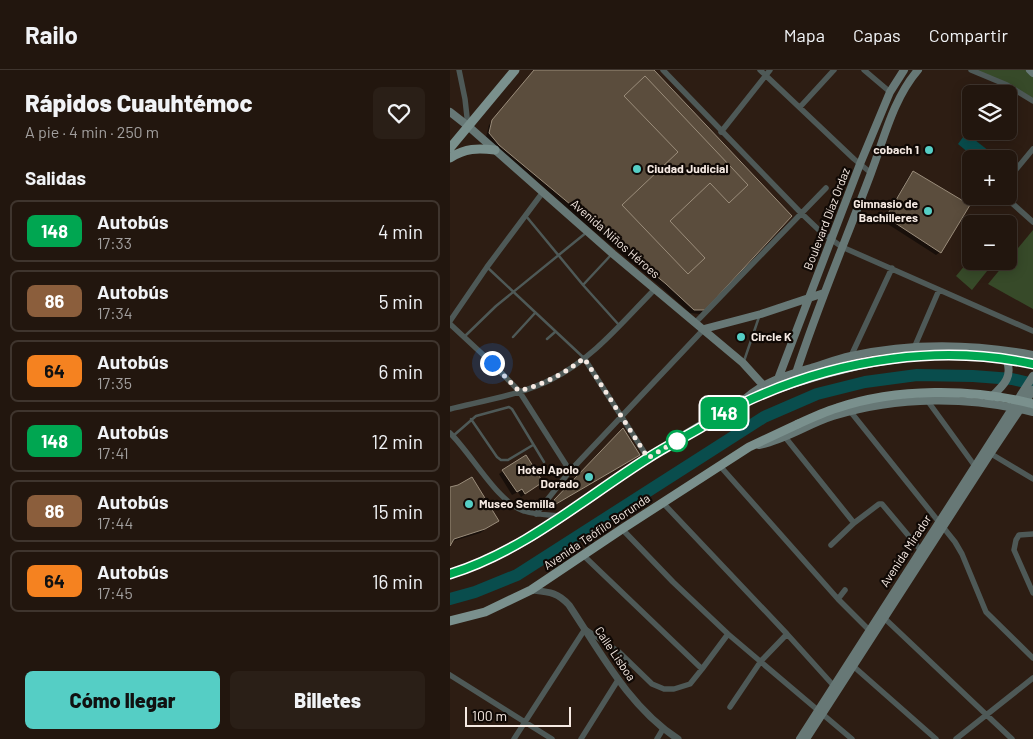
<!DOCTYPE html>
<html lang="es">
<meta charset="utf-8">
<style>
body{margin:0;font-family:Barlow,sans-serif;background:#2a1f17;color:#f1f3f6;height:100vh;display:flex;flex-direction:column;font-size:19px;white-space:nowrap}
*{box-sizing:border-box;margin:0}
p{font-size:16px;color:#a29f9e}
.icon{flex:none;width:28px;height:28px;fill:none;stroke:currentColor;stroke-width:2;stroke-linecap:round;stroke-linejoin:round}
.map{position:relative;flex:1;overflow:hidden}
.panel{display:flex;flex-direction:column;background:#22160e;width:450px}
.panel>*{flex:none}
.badge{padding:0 10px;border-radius:8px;font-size:18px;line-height:32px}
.controls{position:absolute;left:512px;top:15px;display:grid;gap:10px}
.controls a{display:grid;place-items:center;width:55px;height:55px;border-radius:8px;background:#22160e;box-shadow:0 2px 12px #0003,0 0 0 1px #3f352e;font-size:25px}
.scale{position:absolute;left:15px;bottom:12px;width:106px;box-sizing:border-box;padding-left:5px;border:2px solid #f6eae3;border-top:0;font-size:14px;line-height:18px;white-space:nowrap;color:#f6eae3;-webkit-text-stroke:4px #100905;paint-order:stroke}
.you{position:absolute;width:25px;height:25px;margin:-12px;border:4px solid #fff;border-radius:50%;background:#1a73e8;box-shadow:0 0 0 8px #1a73e833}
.map>.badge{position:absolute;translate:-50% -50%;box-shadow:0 0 0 2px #fff}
h2{padding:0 25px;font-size:19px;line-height:45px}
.round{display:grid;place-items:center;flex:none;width:52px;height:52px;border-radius:8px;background:#2a1f17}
.head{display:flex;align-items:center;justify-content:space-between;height:85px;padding:0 25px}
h1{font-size:24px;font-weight:800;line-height:38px}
.primary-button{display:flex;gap:10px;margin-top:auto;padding:10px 25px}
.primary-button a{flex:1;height:58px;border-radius:8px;background:#55cec5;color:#111;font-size:20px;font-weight:800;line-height:58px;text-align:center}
.primary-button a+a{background:#2a1f17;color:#f1f3f6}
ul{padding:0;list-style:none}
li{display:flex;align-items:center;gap:15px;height:62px;margin:0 10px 8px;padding:0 15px;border:2px solid #3f352e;border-radius:8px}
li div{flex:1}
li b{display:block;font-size:19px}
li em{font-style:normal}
li .badge{min-width:55px;font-weight:700;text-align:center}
header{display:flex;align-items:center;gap:30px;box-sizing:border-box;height:70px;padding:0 25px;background:#22160e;border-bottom:1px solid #3f352e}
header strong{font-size:24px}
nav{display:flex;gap:28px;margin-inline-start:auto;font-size:18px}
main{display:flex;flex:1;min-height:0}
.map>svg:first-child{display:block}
</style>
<header>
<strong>Railo</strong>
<nav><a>Mapa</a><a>Capas</a><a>Compartir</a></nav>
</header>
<main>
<section class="panel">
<div class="head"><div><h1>Rápidos Cuauhtémoc</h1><p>A pie · 4 min · 250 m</p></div><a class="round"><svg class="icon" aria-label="heart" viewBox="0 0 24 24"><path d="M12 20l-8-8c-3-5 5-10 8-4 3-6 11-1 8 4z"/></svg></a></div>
<h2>Salidas</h2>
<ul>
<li><span class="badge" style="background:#00a651;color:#fff">148</span><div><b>Autobús</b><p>17:33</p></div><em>4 min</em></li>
<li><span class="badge" style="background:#8b5e3c;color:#fff">86</span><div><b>Autobús</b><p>17:34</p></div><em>5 min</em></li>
<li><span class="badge" style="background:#f58220;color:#111">64</span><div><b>Autobús</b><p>17:35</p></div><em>6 min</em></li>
<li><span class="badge" style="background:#00a651;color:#fff">148</span><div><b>Autobús</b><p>17:41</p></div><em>12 min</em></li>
<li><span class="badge" style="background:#8b5e3c;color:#fff">86</span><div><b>Autobús</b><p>17:44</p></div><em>15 min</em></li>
<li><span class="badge" style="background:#f58220;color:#111">64</span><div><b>Autobús</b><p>17:45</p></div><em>16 min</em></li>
</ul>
<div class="primary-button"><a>Cómo llegar</a><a>Billetes</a></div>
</section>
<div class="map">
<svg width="583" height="669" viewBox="0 0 583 669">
<rect width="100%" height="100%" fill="#2d1d13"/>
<!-- green -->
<path fill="#374a29" d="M519,0h61l3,3v29l-26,-17z
M583,160v79l-45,-25 19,-23h2v-2z
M521,188v3h24l-23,29 -16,-14z"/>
<!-- water -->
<path fill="#094d4d" d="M516,63l23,18 -6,8h-7l-18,-15z"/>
<!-- shadow -->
<path fill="#0007" d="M85,0h117l138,146 -90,98 -10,-1 -28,-25 -167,-139 -9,-12 3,-12z
M463,102l27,80 -4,3 -53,-34 26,-45z
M173,360l16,25 -4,3 -83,48 -1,-1z
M53,401l39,11 -21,15 -3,-5 -6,3 -13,-21z
M0,418l48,33 -18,12 -30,9z"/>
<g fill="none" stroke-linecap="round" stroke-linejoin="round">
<!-- river -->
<path stroke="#094d4d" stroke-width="12" d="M0,529l25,-7 42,-17 247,-158 53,-23 48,-12 52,-7 56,1 39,3 21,5"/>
</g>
<!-- building -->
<path fill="#5b4d3d" stroke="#9b8d7b" d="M84,0h120l138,146 -87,94h-11l-28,-26 -167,-139 -10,-12 3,-13z
M195,6l103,109 -19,18 -19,-20 -40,38 35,37 -17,16 -66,-69 56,-53 -54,-56z
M463,101l57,34 -29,48 -55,-36z
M173,358l17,27 -84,49 -2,-4z
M76,385l17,27 -18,12 -3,-5 -5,3 -15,-22z
M22,407l27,44 -14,8 -31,10 -4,7v-59l8,-2z"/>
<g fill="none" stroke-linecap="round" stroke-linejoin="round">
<!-- service -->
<path stroke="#4e5957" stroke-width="2.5" d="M76,146l57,69 36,40
M38,198l96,90
M133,215l28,-30
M14,267l32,-31 91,-74
M63,267l22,-24
M97,269l8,-7
M294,291l15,-44
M21,349l26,38 4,3h7l25,-15
M3,366l23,-20 33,-9 3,2 32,53"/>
<!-- minor -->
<path stroke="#4e5957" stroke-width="5.5" d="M9,0l6,29 3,27
M213,0l138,143 20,19 21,15 191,84
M310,0l94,89 17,14
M414,0l26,22
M521,0l36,15 26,16
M350,37l34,-37
M271,62l49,-62
M559,108l24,-29
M554,126l29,26
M0,251l37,-54 56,-75
M246,252l130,-134
M0,254l42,39 27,28 51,80
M464,278l25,-58
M401,286l41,-88
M134,288l64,100
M477,330l50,69
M0,339c32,-8 74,-15 102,-30 41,-20 72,-59 103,-90
M400,341l105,131 7,12 24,58 47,46
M0,363c21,20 48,70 74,78 12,4 25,4 38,5
M335,367l69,86
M538,382l45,27
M270,396l118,133 31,31
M213,433l124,131 46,51
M86,444l34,-43 134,-142
M172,459l51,53 55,52 124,105
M583,464l-14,1 -3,5 -2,10 19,43
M381,475l23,-22 25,-19h3l41,49
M134,486l118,113
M388,529l7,-9
M431,545l131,124
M402,595l84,74
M0,605l102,64
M280,637l31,-46 26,-27
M64,669l71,-110 34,23 33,32 12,5h10l16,-5 12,-15 26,-35
M131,669l37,-59
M207,669l6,-10
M506,669l77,-61"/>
<!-- tertiary -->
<path stroke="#4e5957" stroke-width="7" d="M81,520c18,2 26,2 38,15 32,48 60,102 109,134"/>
<!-- secondary -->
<path stroke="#677876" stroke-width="8" d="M580,0l3,3
M0,42l18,14 145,128 130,109 20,22
M254,259l57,-15 63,-21
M346,303c22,-68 50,-133 75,-200 13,-34 22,-74 47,-103
M328,309l82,-215 30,-72 14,-22
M539,329c14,-13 26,-22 16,-43
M290,334c19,-21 45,-28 71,-36 13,-4 26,-9 40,-12 59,-13 123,-12 182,-1
M309,375c26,-5 49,-21 74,-29 65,-20 135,-20 200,-4
M350,669l233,-363
M356,669l184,-285 43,-64"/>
<!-- primary -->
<path stroke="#7a908d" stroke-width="9" d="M0,78l65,-78
M0,88c15,-10 28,-10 45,-8
M0,504c74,-22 133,-74 197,-115 34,-23 73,-45 110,-63
M0,551l35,-9 46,-22 91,-61 127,-82 49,-23"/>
<!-- primary-bridge -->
<path stroke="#7a908d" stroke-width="9" d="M307,326c93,-34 176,-53 276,-32
M348,354c13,-6 26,-12 39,-16 59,-20 136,-20 196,-4"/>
</g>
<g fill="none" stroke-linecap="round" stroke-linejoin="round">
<defs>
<path id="line" d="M0,504c74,-23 133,-75 198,-116 17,-11 35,-20 52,-30 18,-11 37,-23 56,-31 86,-38 185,-53 277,-33"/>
</defs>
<!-- line casing -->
<use href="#line" stroke="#fff" stroke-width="11"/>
<!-- line -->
<use href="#line" stroke="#00a651" stroke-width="8"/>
<!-- walk -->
<path stroke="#f6eae3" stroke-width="5" stroke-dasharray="0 9" d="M42,293l27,28c25,-7 45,-17 65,-33l64,100 30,-18 -1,1"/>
</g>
<!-- markers -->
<g fill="#55cec5" stroke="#100905" stroke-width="2">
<circle cx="479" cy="80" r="5"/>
<circle cx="187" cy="99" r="5"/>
<circle cx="478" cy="141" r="5"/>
<circle cx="291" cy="267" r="5"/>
<circle cx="139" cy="407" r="5"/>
<circle cx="19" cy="434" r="5"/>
</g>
<circle fill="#fff" stroke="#00a651" stroke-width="2.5" cx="227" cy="371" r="10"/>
<g text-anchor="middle" stroke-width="4.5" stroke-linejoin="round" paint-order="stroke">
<!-- poi labels -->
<g font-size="12" font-weight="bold" fill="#f6eae3" stroke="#100905" text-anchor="end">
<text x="469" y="84">cobach 1</text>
<text x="197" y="103" text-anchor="start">Ciudad Judicial</text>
<text x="468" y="138">Gimnasio de<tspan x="468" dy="14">Bachilleres</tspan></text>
<text x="301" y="271" text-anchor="start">Circle K</text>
<text x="129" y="404">Hotel Apolo<tspan x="129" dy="14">Dorado</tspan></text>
<text x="29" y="438" text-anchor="start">Museo Semilla</text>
</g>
<!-- street labels -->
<g font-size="12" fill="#f6eae3" stroke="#100905">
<text transform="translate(377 149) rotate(-69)" y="4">Boulevard Díaz Ordaz</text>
<text transform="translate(165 169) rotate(41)" y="4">Avenida Niños Héroes</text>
<text transform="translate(147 462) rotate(-34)" y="4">Avenida Teófilo Borunda</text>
<text transform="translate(456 481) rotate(-57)" y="4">Avenida Mirador</text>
<text transform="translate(165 584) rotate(56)" y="4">Calle Lisboa</text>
</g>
</g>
</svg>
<div class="controls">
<a><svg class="icon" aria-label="layers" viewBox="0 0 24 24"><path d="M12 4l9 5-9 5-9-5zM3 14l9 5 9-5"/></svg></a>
<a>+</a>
<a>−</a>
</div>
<div class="scale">100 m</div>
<div class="you" style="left:42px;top:293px"></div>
<b class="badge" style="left:274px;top:343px;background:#00a651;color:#fff">148</b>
</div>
</main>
